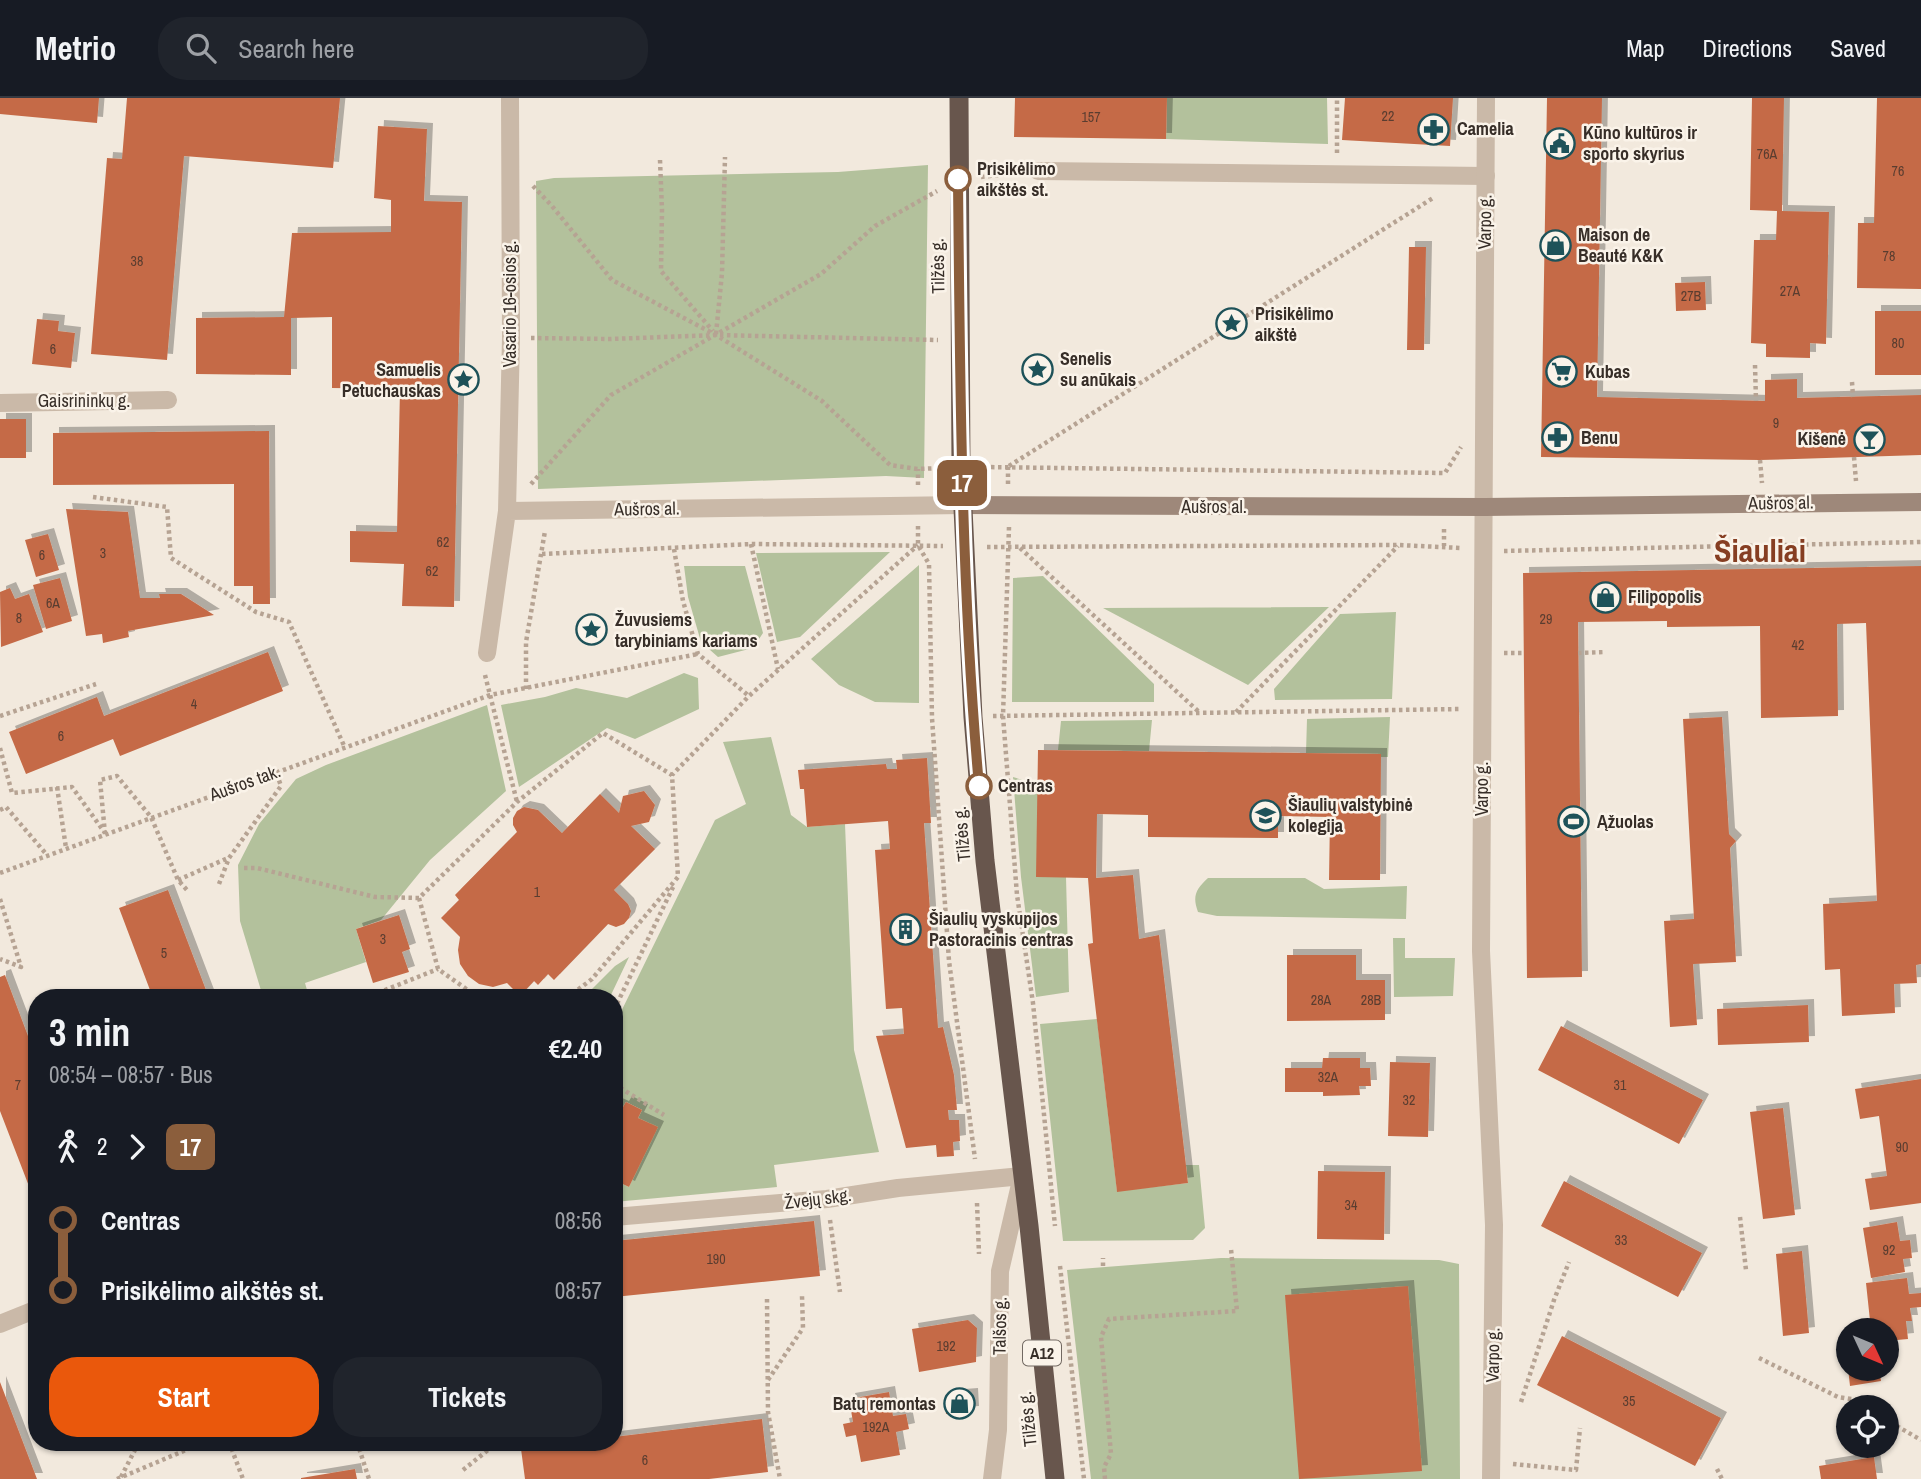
<!DOCTYPE html>
<meta charset="utf-8">
<style>
body{margin:0;font-family:"Archivo Narrow",sans-serif;background:#20242c;color:#f1f3f6;height:100vh;display:flex;flex-direction:column;font-size:26px;white-space:nowrap}
*{box-sizing:border-box;margin:0}
p{font-size:23px;color:#9ea1a6}
.icon{flex:none;width:38px;height:38px;fill:none;stroke:currentColor;stroke-width:2;stroke-linecap:round;stroke-linejoin:round}
.map{position:relative;flex:1;overflow:hidden}
.details{position:absolute;left:28px;top:891px;width:595px;height:462px;display:flex;flex-direction:column;background:#171b24;border-radius:28px;box-shadow:0 2px 5px #0004}
.details>*{flex:none}
.badge{padding:0 14px;border-radius:10px;font-size:24px;line-height:46px}
.needle{width:46px;rotate:134deg}
.controls{position:absolute;left:1836px;top:1220px;display:grid;gap:14px}
.controls a{display:grid;place-items:center;width:63px;height:63px;border-radius:50%;background:#171b24;box-shadow:0 2px 5px #0004;font-size:35px}
.map>.badge{position:absolute;translate:-50% -50%;box-shadow:0 0 0 4px #fff}
.legs{display:flex;align-items:center;gap:10px;height:77px;padding:0 21px;font-size:23px}
.legs p{margin-inline-start:auto}
.overview{display:flex;align-items:center;justify-content:space-between;height:119px;padding:0 21px}
h1{font-size:38px;font-weight:700;line-height:52px}
.primary-button{display:flex;gap:14px;margin-top:auto;padding:14px 21px}
.primary-button a{flex:1;height:80px;border-radius:28px;background:#ea580c;color:#fff;font-size:28px;font-weight:700;line-height:80px;text-align:center}
.primary-button a+a{background:#20242c;color:#f1f3f6}
ul{padding:0 21px;list-style:none}
li{display:flex;align-items:center;gap:24px;height:70px;font-size:26px}
li i{display:grid;place-items:center;width:10px;height:100%;margin:0 9px;background:currentColor}
li i::after{content:'';width:18px;height:18px;margin:-9px;border:5px solid;border-radius:50%;background:#171b24}
li p{margin-inline-start:auto}
li:first-child i{background:linear-gradient(#0000 50%,currentColor 0)}
li:last-child i{background:linear-gradient(currentColor 50%,#0000 0)}
header{display:flex;align-items:center;gap:42px;box-sizing:border-box;height:98px;padding:0 35px;background:#171b24;border-bottom:2px solid #363941}
header strong{font-size:33px}
nav{display:flex;gap:38px;margin-inline-start:auto;font-size:24px}
.search{width:490px;height:63px;background:#20242c;display:flex;align-items:center;gap:18px;box-sizing:border-box;padding:0 24px;border-radius:28px;color:#9ea1a6;font-size:26px}
.map>svg:first-child{display:block}
</style>
<header>
<strong>Metrio</strong>
<div class="search"><svg class="icon" aria-label="search" viewBox="0 0 24 24"><circle cx="10" cy="10" r="6"/><path d="M15 15l6 6"/></svg>Search here</div>
<nav><a>Map</a><a>Directions</a><a>Saved</a></nav>
</header>
<div class="map">
<svg width="1921" height="1381" viewBox="0 0 1921 1381">
<defs>
<filter id="shadow"><feDropShadow dx="6" dy="-6" stdDeviation="0" flood-color="#0004"/></filter>
</defs>
<rect width="100%" height="100%" fill="#f2e9dd"/>
<!-- green -->
<path fill="#b3c19c" d="M1167,0h160l1,46 -162,-5z
M928,67l-4,313 -38,-2 -348,13 -2,-308 18,-3 284,-6z
M890,454l-90,85 -23,5 -21,-89z
M919,467v138l-44,-1 -36,-17 -28,-26z
M684,468h61l18,67 -10,15 -35,9 -17,-15 -13,-45z
M1043,478l111,108v18h-142l1,-124z
M1329,509l-81,78 -145,-77z
M1396,514l-4,87 -117,1 -1,-11 66,-75z
M684,575l14,5 1,31 -64,30 -28,-11 -88,59 -18,-82 44,-8 31,-9 51,10z
M487,607l19,86 -76,69 -49,60 -25,9 10,33 -61,21 4,14h-46l-23,-76 -2,-56 21,-41 37,-45 30,-14z
M1390,619l-2,40h-7v-3l-75,-1 1,-34z
M1152,622l-3,31 -91,-1 3,-29z
M771,639l20,78 16,12 38,-3 9,226 25,102 -105,13 3,22 -163,15v-22l15,7 28,-60 -19,-9 4,-8 -16,-8 -3,5 -9,-4v-77l101,-206 31,-16 -23,-62z
M1013,679l25,8 28,92 3,115 -33,5 -15,-120z
M1208,780h97l19,11 83,-3 -1,33 -189,-3 -19,-4c-6,-16 -2,-23 10,-34z
M1393,840h12v20h50l-2,38 -59,1z
M629,859l-19,40h-26l31,-31z
M1097,921l20,172 71,-8 -2,-18h13l6,63 -12,12 -130,1 -23,-217z
M1221,1160l218,2 20,4 1,215h-369l-24,-209z"/>
<!-- building -->
<path fill="#c56b47" filter="url(#shadow)" d="M0,0h99l-2,25 -97,-9z
M127,0h213l-7,70 -149,-12 -17,204 -76,-6 16,-196 15,1z
M1015,0h152l-1,41 -152,-2z
M1345,0h108l-3,48 -108,-6z
M1547,0h55l-5,299 168,4v-21l32,-1v19l124,-3v60l-161,5 -219,-3z
M1752,0h32l-2,113 47,1 -3,132 -16,-1v15l-44,-1v-13l-15,-1 3,-103h22l1,-29 -27,-1z
M1877,0h44v191l-64,-1 1,-65h16z
M378,28l49,3 -3,72 38,1 -8,405 -52,-1 2,-42 -54,-2v-31l47,1 3,-143 -68,-1v-71l-41,1v57l-95,-1v-56l88,-1 8,-84 99,-1v-32l-17,-2z
M1409,149h17l-2,103h-17z
M1705,184l1,28 -30,1 -1,-28z
M1875,213h46v64h-46z
M37,221l22,2 -1,10 17,2 -4,35 -39,-4z
M0,321h26v39h-26z
M269,333l1,173h-17v-18h-19v-102l-181,1v-52z
M66,411l62,3 12,86h20l-1,-4h22l33,21 -86,16 1,6 -26,6 -1,-9 -16,2z
M48,436l11,36 -23,7 -11,-37z
M1921,468v398l-5,1 1,18 -23,1 1,29 -53,3 -2,-47 -15,1 -2,-66 54,-3 -11,-278 -29,1 1,92 -77,2 -1,-92 -93,1v-6l-89,1 4,355 -55,1 -4,-405z
M60,480l12,43 -26,8 -13,-44z
M10,490l5,11 14,-5 14,38 -42,15 -1,-55z
M268,554l15,39 -163,65 -7,-17 -87,35 -17,-42 88,-35 7,19z
M1722,619l7,117 7,7 -6,7 6,114 -43,2 4,61 -27,2 -6,-106 30,-2 -11,-200z
M1038,652l343,4 -1,126h-51l1,-63 -52,-1v22l-130,-1v-22l-51,-1 -1,64 37,-3 6,64 20,-4 29,248 -71,9 -29,-248 5,-1 -5,-65 -52,-1z
M927,660l4,65h-7l14,205 5,-1 11,48 3,35h-9l1,10h10l1,21 -7,1 1,14 -17,1 -1,-12 -30,3 -30,-112 28,-2 -2,-26 -16,1 -11,-159 15,-1 -2,-28 -81,6 -3,-38h-4l-2,-19 88,-6 1,5h10l-1,-9z
M644,693l11,14 -6,17 -18,4 24,23 -41,41 14,14 3,7 -2,7 -5,6 -8,3 -8,-3 -54,56 -6,-6 -10,11 -4,-4 -14,15 -13,-13 -14,4 -14,-3 -11,-8 -8,-12 -2,-14 2,-13 -19,-19 18,-18 -4,-5 62,-63 -4,-7v-7l4,-7 7,-4 14,3 24,23 38,-39 19,19 4,-17z
M168,792l41,108h-56l-34,-90z
M399,817l11,34 -8,3 7,20 -36,11 -17,-54z
M1287,857h69v25h29v40l-98,1z
M5,877l32,85v147l-37,-96v-134z
M1808,907l1,37 -91,3 -1,-36z
M1561,928l142,74 -24,44 -141,-74z
M1323,960h37v10h10l1,18h-12l1,9 -37,1v-4h-38v-24h37z
M1390,964l40,1 -2,74 -40,-1z
M1921,981v124l-51,7 -5,-31 22,-3 -8,-60 -19,3 -5,-30z
M626,1004l16,8 -4,8 20,9 -29,60 -15,-7v-77l9,4z
M1783,1010l12,107 -32,4 -13,-107z
M1318,1073l67,1 -1,68 -67,-1z
M1564,1083l138,72 -24,44 -137,-71z
M814,1123l6,55 -206,21v-56z
M1897,1124l3,19 10,-1 2,18 -9,1 2,13 -34,6 -8,-50z
M1802,1153l7,82 -26,3 -7,-82z
M1907,1180l2,16 12,-1v14l-11,1 2,13h-6l2,18 -22,2v-11h-15l-5,-47z
M1408,1188l14,185 -123,8 -14,-184z
M968,1222l9,8 -1,34 -57,10 -7,-43z
M1562,1238l159,82 -26,48 -158,-81z
M1848,1270h31l2,13 -31,5z
M0,1284l37,97h-37z
M889,1294l4,24 13,-2 3,15 -13,3 4,23 -39,7 -5,-27 -10,2 -3,-13 10,-2 -4,-23z
M972,1296l1,18 -27,2 -1,-18z
M762,1321l6,53 -59,7h-184l-4,-30 55,-7h38v-5z
M1874,1359l3,22h-56l-2,-13z
M355,1371l2,10h-56v-1z"/>
<g fill="none" stroke-linecap="round" stroke-linejoin="round">
<!-- path -->
<path stroke="#b6a393" stroke-width="4.5" stroke-dasharray="3.5 3.5" stroke-linecap="butt" d="M1337,55v-55
M660,62l2,50 -1,61 52,60
M981,79l37,-4
M533,88l19,20 60,74 104,55 106,66 68,64 28,4 22,-1
M716,236l6,-61 3,-116
M531,240l80,1 105,-4 222,5
M1755,267l1,36
M1852,284l1,15
M1854,359l2,24
M1760,362l2,23
M1009,368l424,-268
M984,369l461,6 16,-26
M531,386l80,-89 210,-121 54,-48 62,-35
M1008,386v-17
M918,387v-16
M93,399l74,10 4,51 85,54 33,10 56,126
M918,428v19l11,19 3,154 17,243 26,198
M1009,429l-6,189 14,179 16,108 22,223
M1444,431v17
M751,446l27,125
M987,449l412,-2 62,3
M1020,450l179,164
M674,451l9,52 15,53 51,42
M1504,453l417,-9
M542,456l209,-10 192,2
M1504,555h20
M1578,555l28,-1
M485,577l32,127
M526,591v-47l19,-111
M1236,614l162,-166
M0,618l96,-32
M993,618l468,-7
M0,650l12,45 60,-6 33,46
M57,689l9,61
M0,712l6,-3 41,48
M105,736l-5,-54 17,-4 34,41 27,63 9,10
M244,770h13l118,29 44,1 98,-96 86,-69 69,42
M0,775l490,-178 208,-41
M178,782l50,-22
M219,786l10,-26 52,-72 -5,-14
M419,800l19,71 41,29
M0,801l21,68 -21,-8
M365,900l73,-29
M567,900l25,-19 86,-102 -6,-102 77,-79 169,-151
M614,912l60,-125
M614,986l50,31
M977,1105l2,51
M1740,1119l6,53
M830,1122l10,72
M1060,1168l24,213
M1103,1168v-8
M767,1201l1,113 12,67
M614,1246v5
M1759,1260l79,39 38,6 3,4
M768,1282l35,-52 -1,-32
M1521,1304l33,-102 15,-38
M1886,1319l4,5 31,18
M229,1344l14,37
M357,1344l12,37
M1513,1366l63,6 4,-42
M1717,1371l5,10
M463,1372l35,-28
M121,1379l18,-35
M117,1381l88,-37
M1105,1381l-1,-12 7,-13 -10,-117 8,-18 128,-8 -6,-62"/>
<!-- service -->
<path stroke="#cab9a8" stroke-width="18" d="M1038,73l448,5"/>
<!-- minor -->
<path stroke="#cab9a8" stroke-width="18" d="M1486,0l-5,853 13,274 -3,254
M0,305l168,-3
M507,413l456,-6
M487,555l20,-142 4,-173 -1,-240
M614,1119l213,-18 71,-11 124,-12 -22,95 -2,159 -6,49
M0,1226l37,-15"/>
<!-- secondary -->
<path stroke="#9e887a" stroke-width="18" d="M963,407l522,2 436,-5"/>
<!-- trunk -->
<path stroke="#68564d" stroke-width="19" d="M959,0l2,369 12,250 12,144 44,365 26,253"/>
</g>
<g fill="none" stroke-linecap="round" stroke-linejoin="round">
<defs>
<path id="line-1" d="M958,81c2,203 3,406 21,607"/>
</defs>
<!-- line-1 casing -->
<use href="#line-1" stroke="#fff" stroke-width="16"/>
<!-- line-1 -->
<use href="#line-1" stroke="#8b5e3c" stroke-width="10"/>
</g>
<!-- icons -->
<defs>
<symbol id="pharmacy-ring" viewBox="-11 -11 22 22"><circle r="9.5" fill="#faf3e9" stroke="#1e5259" stroke-width="1.5"/><path d="M-2-6h4v4h4v4h-4v4h-4v-4h-4v-4h4Z" fill="#1e5259"/></symbol>
<symbol id="civic-ring" viewBox="-11 -11 22 22"><circle r="9.5" fill="#faf3e9" stroke="#1e5259" stroke-width="1.5"/><path d="M-.6-6.5H3V-4.5H.6V-3L4-1V1h2V6H-6V1h2V-1L-.6-3ZM-1.2 2.5V6h2.4V2.5Z" fill="#1e5259"/></symbol>
<symbol id="shop-ring" viewBox="-11 -11 22 22"><circle r="9.5" fill="#faf3e9" stroke="#1e5259" stroke-width="1.5"/><path d="M-5-2.5h2.3a2.7 3.5 0 0 1 5.4 0H5L5.5 6h-11ZM-1.5-2.5h3a1.5 2.3 0 0 0-3 0Z" fill="#1e5259"/></symbol>
<symbol id="sight-ring" viewBox="-11 -11 22 22"><circle r="9.5" fill="#faf3e9" stroke="#1e5259" stroke-width="1.5"/><path d="M0-6L1.8-2.2L6-1.7L2.9 1.2L3.7 5.4L0 3.3L-3.7 5.4L-2.9 1.2L-6-1.7L-1.8-2.2Z" fill="#1e5259"/></symbol>
<symbol id="supermarket-ring" viewBox="-11 -11 22 22"><circle r="9.5" fill="#faf3e9" stroke="#1e5259" stroke-width="1.5"/><path d="M-6-5.5h2.5l.6 2H6L4.5 2H-2.5L-4.4-4H-6ZM-1.5 3.2a1.3 1.3 0 1 0 .1 0ZM3 3.2a1.3 1.3 0 1 0 .1 0Z" fill="#1e5259"/></symbol>
<symbol id="bar-ring" viewBox="-11 -11 22 22"><circle r="9.5" fill="#faf3e9" stroke="#1e5259" stroke-width="1.5"/><path d="M-6-5H6L.8 .8V4.5H3.5V6h-7V4.5H-.8V.8Z" fill="#1e5259"/></symbol>
<symbol id="university-ring" viewBox="-11 -11 22 22"><circle r="9.5" fill="#faf3e9" stroke="#1e5259" stroke-width="1.5"/><path d="M0-5L7-2L0 1L-7-2ZM-4 1L0 2.5L4 1V4Q0 6-4 4Z" fill="#1e5259"/></symbol>
<symbol id="stadium-ring" viewBox="-11 -11 22 22"><circle r="9.5" fill="#faf3e9" stroke="#1e5259" stroke-width="1.5"/><path d="M0-5a6.5 5 0 1 0 0 10a6.5 5 0 1 0 0-10ZM-3.5-1.8h7v3.6h-7Z" fill="#1e5259"/></symbol>
<symbol id="building-ring" viewBox="-11 -11 22 22"><circle r="9.5" fill="#faf3e9" stroke="#1e5259" stroke-width="1.5"/><path d="M-4-6H4V6H1V3H-1V6H-4ZM-2.5-4.3h1.7v1.8h-1.7ZM.8-4.3h1.7v1.8H.8ZM-2.5-1h1.7V.8h-1.7ZM.8-1h1.7V.8H.8Z" fill="#1e5259"/></symbol>
</defs>
<g fill-rule="evenodd">
<use href="#pharmacy-ring" x="1416" y="14" width="35" height="35"/>
<use href="#civic-ring" x="1542" y="28" width="35" height="35"/>
<use href="#shop-ring" x="1538" y="130" width="35" height="35"/>
<use href="#sight-ring" x="1214" y="208" width="35" height="35"/>
<use href="#sight-ring" x="1020" y="254" width="35" height="35"/>
<use href="#supermarket-ring" x="1544" y="256" width="35" height="35"/>
<use href="#sight-ring" x="446" y="264" width="35" height="35"/>
<use href="#pharmacy-ring" x="1540" y="322" width="35" height="35"/>
<use href="#bar-ring" x="1852" y="324" width="35" height="35"/>
<use href="#shop-ring" x="1588" y="482" width="35" height="35"/>
<use href="#sight-ring" x="574" y="514" width="35" height="35"/>
<use href="#university-ring" x="1248" y="700" width="35" height="35"/>
<use href="#stadium-ring" x="1556" y="706" width="35" height="35"/>
<use href="#building-ring" x="888" y="814" width="35" height="35"/>
<use href="#shop-ring" x="942" y="1288" width="35" height="35"/>
</g>
<!-- markers -->
<g fill="#fff" stroke="#8b5e3c" stroke-width="3.5">
<circle cx="958" cy="81" r="12"/>
<circle cx="979" cy="688" r="12"/>
</g>
<g text-anchor="middle" stroke-width="5" stroke-linejoin="round" paint-order="stroke">
<!-- number labels -->
<g font-size="14" fill="#5a3d30">
<text x="1388" y="23">22</text>
<text x="1091" y="24">157</text>
<text x="1767" y="61">76A</text>
<text x="1898" y="78">76</text>
<text x="1889" y="163">78</text>
<text x="137" y="168">38</text>
<text x="1790" y="198">27A</text>
<text x="1691" y="203">27B</text>
<text x="1898" y="250">80</text>
<text x="53" y="256">6</text>
<text x="1776" y="330">9</text>
<text x="443" y="449">62</text>
<text x="103" y="460">3</text>
<text x="42" y="462">6</text>
<text x="432" y="478">62</text>
<text x="53" y="510">6A</text>
<text x="19" y="525">8</text>
<text x="1546" y="526">29</text>
<text x="1798" y="552">42</text>
<text x="194" y="611">4</text>
<text x="61" y="643">6</text>
<text x="537" y="799">1</text>
<text x="383" y="846">3</text>
<text x="164" y="860">5</text>
<text x="1321" y="907">28A</text>
<text x="1371" y="907">28B</text>
<text x="1328" y="984">32A</text>
<text x="18" y="992">7</text>
<text x="1620" y="992">31</text>
<text x="1409" y="1007">32</text>
<text x="1902" y="1054">90</text>
<text x="1351" y="1112">34</text>
<text x="1621" y="1147">33</text>
<text x="1889" y="1157">92</text>
<text x="716" y="1166">190</text>
<text x="946" y="1253">192</text>
<text x="1629" y="1308">35</text>
<text x="876" y="1334">192A</text>
<text x="645" y="1367">6</text>
</g>
<!-- shield labels -->
<rect fill="#faf3e9" stroke="#726962" stroke-width="2" x="1023" y="1242.5" width="38" height="25" rx="5"/>
<g font-size="16" font-weight="bold" fill="#372e28">
<text x="1042" y="1261">A12</text>
</g>
<!-- poi labels -->
<g font-size="18" font-weight="bold" fill="#372e28" stroke="#faf3e9" text-anchor="start">
<text x="1457" y="37">Camelia</text>
<text x="1583" y="41">Kūno kultūros ir<tspan x="1583" dy="21">sporto skyrius</tspan></text>
<text x="1578" y="143">Maison de<tspan x="1578" dy="21">Beauté K&amp;K</tspan></text>
<text x="1255" y="222">Prisikėlimo<tspan x="1255" dy="21">aikštė</tspan></text>
<text x="1060" y="267">Senelis<tspan x="1060" dy="21">su anūkais</tspan></text>
<text x="441" y="278" text-anchor="end">Samuelis<tspan x="441" dy="21">Petuchauskas</tspan></text>
<text x="1585" y="280">Kubas</text>
<text x="1581" y="346">Benu</text>
<text x="1846" y="347" text-anchor="end">Kišenė</text>
<text x="1628" y="505">Filipopolis</text>
<text x="615" y="528">Žuvusiems<tspan x="615" dy="21">tarybiniams kariams</tspan></text>
<text x="1288" y="713">Šiaulių valstybinė<tspan x="1288" dy="21">kolegija</tspan></text>
<text x="1597" y="730">Ąžuolas</text>
<text x="929" y="827">Šiaulių vyskupijos<tspan x="929" dy="21">Pastoracinis centras</tspan></text>
<text x="936" y="1312" text-anchor="end">Batų remontas</text>
</g>
<!-- stop labels -->
<g font-size="18" font-weight="bold" fill="#372e28" stroke="#faf3e9" text-anchor="start">
<text x="977" y="77">Prisikėlimo<tspan x="977" dy="21">aikštės st.</tspan></text>
<text x="998" y="694">Centras</text>
</g>
<!-- street labels -->
<g font-size="18" fill="#372e28" stroke="#faf3e9">
<text transform="translate(1485 124) rotate(-89)" y="6">Varpo g.</text>
<text transform="translate(938 168) rotate(-91)" y="6">Tilžės g.</text>
<text transform="translate(510 206) rotate(-90)" y="6">Vasario 16-osios g.</text>
<text x="84" y="309">Gaisrininkų g.</text>
<text transform="translate(1781 405) rotate(-1)" y="6">Aušros al.</text>
<text x="1214" y="415">Aušros al.</text>
<text transform="translate(647 411) rotate(-1)" y="6">Aušros al.</text>
<text transform="translate(245 685) rotate(-20)" y="6">Aušros tak.</text>
<text transform="translate(1482 691) rotate(-90)" y="6">Varpo g.</text>
<text transform="translate(962 736) rotate(-95)" y="6">Tilžės g.</text>
<text transform="translate(818 1101) rotate(-7)" y="6">Žvejų skg.</text>
<text transform="translate(1000 1228) rotate(-89)" y="6">Talšos g.</text>
<text transform="translate(1493 1257) rotate(-89)" y="6">Varpo g.</text>
<text transform="translate(1028 1321) rotate(-96)" y="6">Tilžės g.</text>
</g>
<!-- town labels -->
<g font-size="32" font-weight="bold" fill="#863e22" stroke="#faf3e9">
<text x="1760" y="464">Šiauliai</text>
</g>
</g>
</svg>
<div class="controls">
<a><svg class="needle" viewBox="-14 -14 28 28"><path d="M0-13l5 13h-10z" fill="#e53935"/><path d="M0 13l5-13h-10z" fill="#9ea1a6"/></svg></a>
<a><svg class="icon" aria-label="locate" viewBox="0 0 24 24"><circle cx="12" cy="12" r="6"/><path d="M12 2v4M12 18v4M2 12h4M18 12h4"/></svg></a>
</div>
<b class="badge" style="left:962px;top:385px;background:#8b5e3c;color:#fff">17</b>
<section class="details">
<div class="overview"><div><h1>3 min</h1><p>08:54 – 08:57 · Bus</p></div><b>€2.40</b></div>
<div class="legs"><svg class="icon" aria-label="walk" viewBox="0 0 24 24"><circle cx="13" cy="4" r="2"/><path d="M13 8l-2 6 4 7M11 14l-3 7M7 12l3-4h3l4 4"/></svg>2<svg class="icon" aria-label="forward" viewBox="0 0 24 24"><path d="M9 5l7 7-7 7"/></svg><b class="badge" style="background:#8b5e3c;color:#fff">17</b></div>
<ul>
<li><i style="color:#8b5e3c"></i><b>Centras</b><p>08:56</p></li>
<li><i style="color:#8b5e3c"></i><b>Prisikėlimo aikštės st.</b><p>08:57</p></li>
</ul>
<div class="primary-button"><a>Start</a><a>Tickets</a></div>
</section>
</div>
